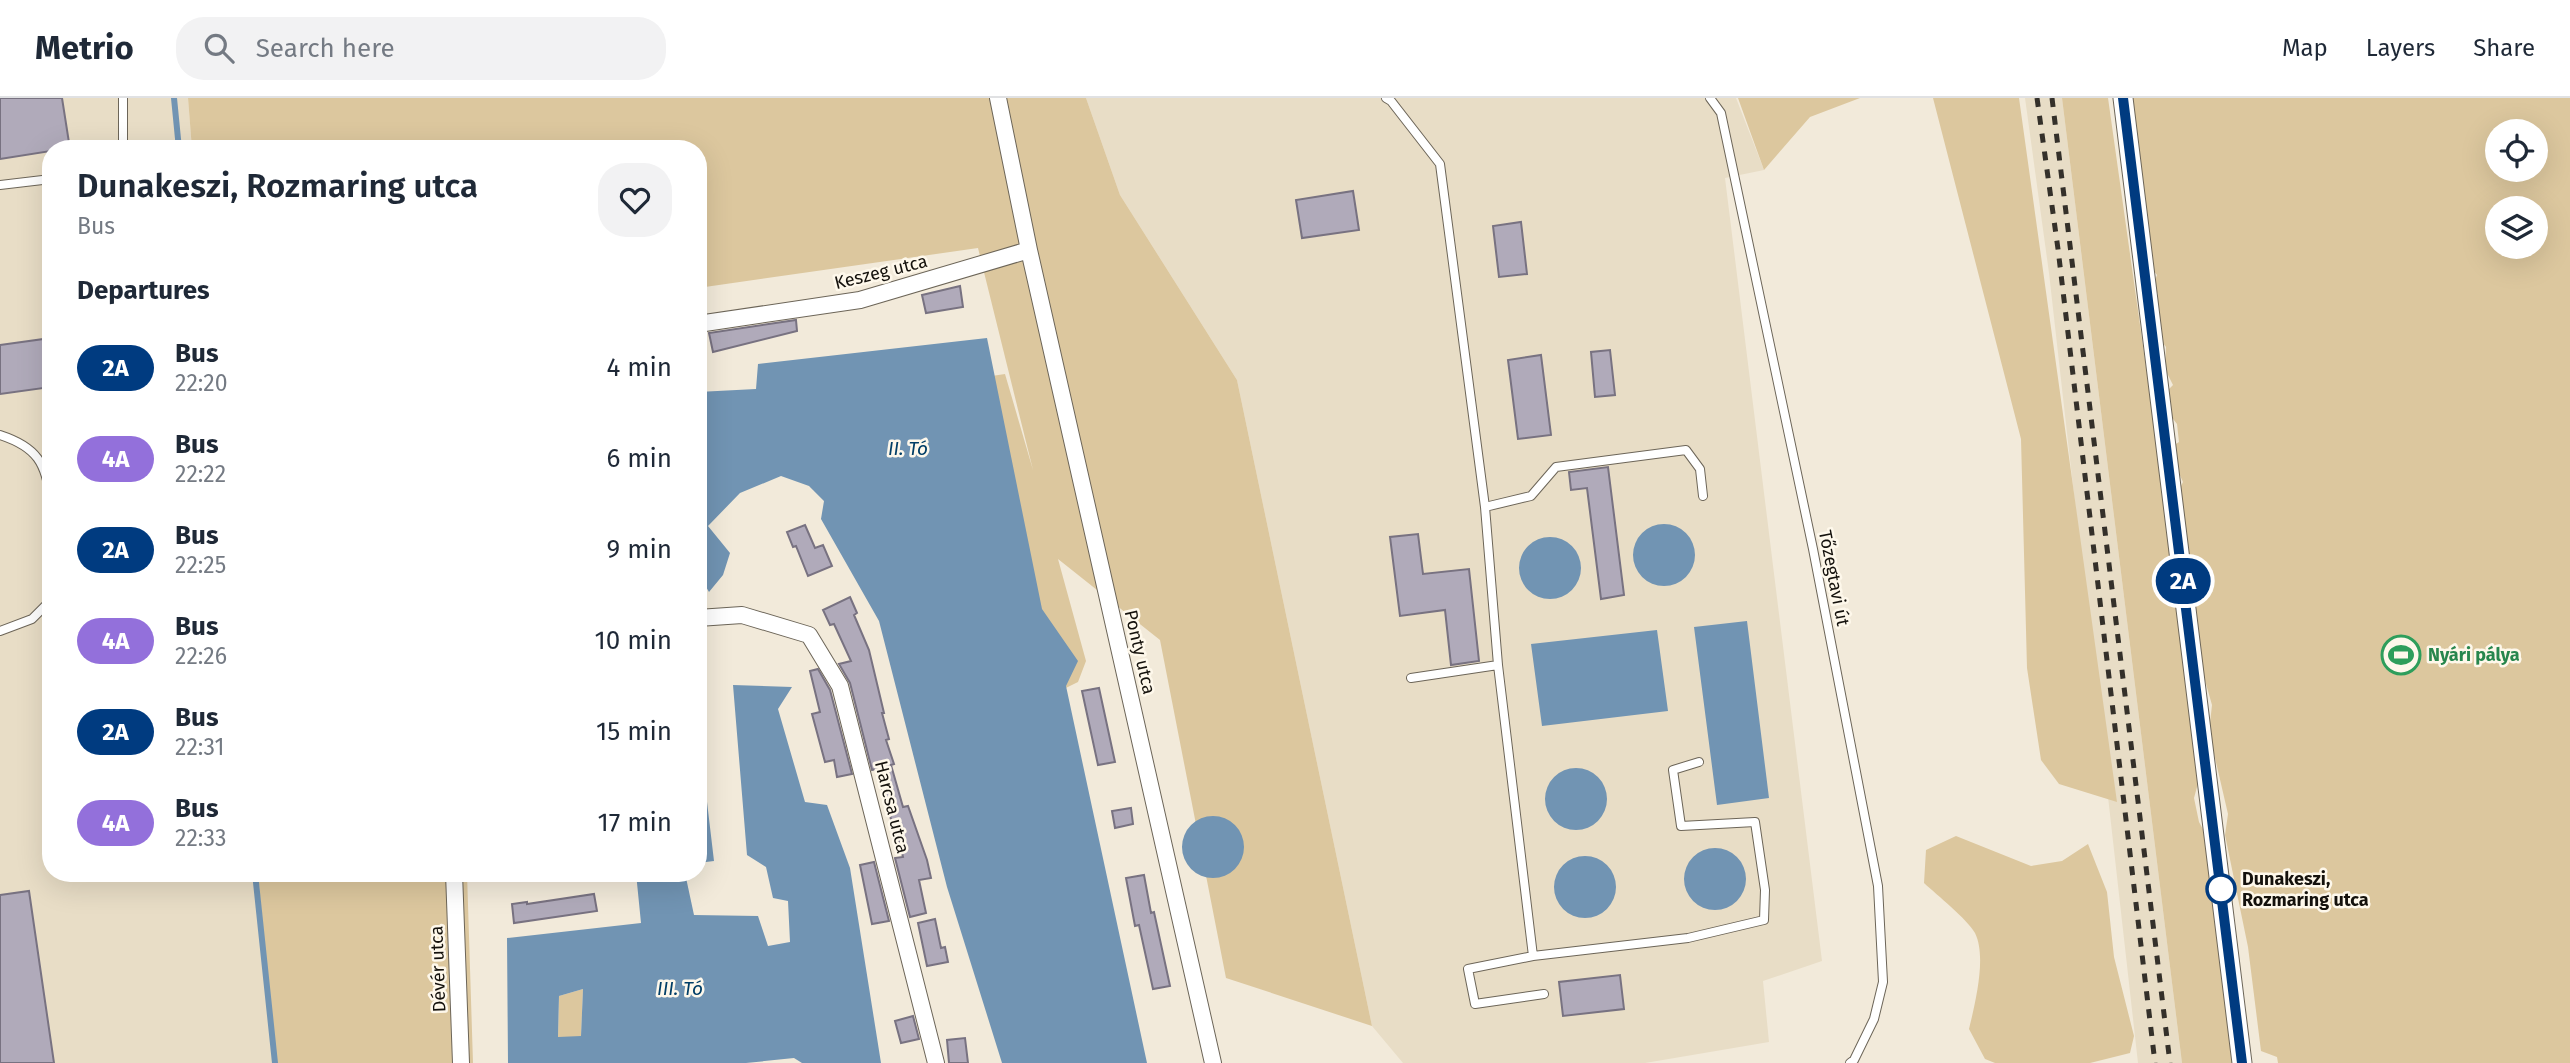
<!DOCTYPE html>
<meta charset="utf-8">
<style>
body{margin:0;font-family:"Fira Sans",sans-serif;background:#f2f2f3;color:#1f2937;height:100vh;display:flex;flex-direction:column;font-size:26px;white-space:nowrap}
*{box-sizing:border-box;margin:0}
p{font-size:23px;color:#747a83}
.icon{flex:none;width:38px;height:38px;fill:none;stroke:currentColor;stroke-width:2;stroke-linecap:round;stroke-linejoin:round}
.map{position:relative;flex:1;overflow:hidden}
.details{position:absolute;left:42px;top:42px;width:665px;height:742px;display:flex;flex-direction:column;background:#fff;border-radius:28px;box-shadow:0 7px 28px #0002}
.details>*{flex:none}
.badge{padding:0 14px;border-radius:23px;font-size:24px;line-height:46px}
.controls{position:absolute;left:2485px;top:21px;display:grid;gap:14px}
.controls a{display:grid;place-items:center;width:63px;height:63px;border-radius:50%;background:#fff;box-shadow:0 7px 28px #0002;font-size:35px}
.map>.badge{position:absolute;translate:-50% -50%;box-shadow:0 0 0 4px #fff}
h2{padding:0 35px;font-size:26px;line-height:63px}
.round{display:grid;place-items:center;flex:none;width:74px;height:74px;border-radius:28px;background:#f2f2f3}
.overview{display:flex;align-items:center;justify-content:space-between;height:119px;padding:0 35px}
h1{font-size:33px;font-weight:600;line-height:52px}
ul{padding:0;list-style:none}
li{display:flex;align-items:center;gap:21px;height:91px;padding:0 35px}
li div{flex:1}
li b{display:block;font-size:26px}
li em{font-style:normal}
li .badge{min-width:77px;font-weight:700;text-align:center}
header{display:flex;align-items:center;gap:42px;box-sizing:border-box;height:98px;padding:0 35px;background:#fff;border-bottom:2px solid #e0e1e3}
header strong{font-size:33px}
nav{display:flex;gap:38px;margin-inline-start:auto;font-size:24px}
.search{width:490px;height:63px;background:#f2f2f3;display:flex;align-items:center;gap:18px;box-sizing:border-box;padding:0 24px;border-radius:28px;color:#747a83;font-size:26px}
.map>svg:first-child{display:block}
</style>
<header>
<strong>Metrio</strong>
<div class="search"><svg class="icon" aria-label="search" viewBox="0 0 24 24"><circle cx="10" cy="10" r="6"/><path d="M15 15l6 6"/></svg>Search here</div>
<nav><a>Map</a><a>Layers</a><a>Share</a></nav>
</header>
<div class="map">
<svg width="2570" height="965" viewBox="0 0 2570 965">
<rect width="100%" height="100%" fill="#f2eada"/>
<!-- built -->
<path fill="#e8ddc6" d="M0,0h188l4,51h-141v724h207l17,190h-275z
M1086,0h650l28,72 -39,8 97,783 -59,20 6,61 -124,21h-242l-31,-37 -135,-646 -117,-185z
M2025,0h37l120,965h-44l-89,-790z"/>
<!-- green -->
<path fill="#dcc79e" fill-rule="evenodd" d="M188,0h898l34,97 117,185 135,646 -146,-48 -66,-338 -102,-81 28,102 -8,21 -79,39 -202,-316 208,-31 28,96 -55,-222 -280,40v-139h-506z
M1738,0h122l-50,19 -46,53z
M1933,0h86l98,704 -58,-18 -18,-24 -14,-92 -6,-229z
M2062,0h46l78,553 14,125 -6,22 5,24 13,24 29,217h-59z
M2125,0h445v965h-292l-1,-6 -16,-6 -13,-104 -23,-112 3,-21 -19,-82 3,-27 -21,-74 7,-32 -6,-10 -2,-26 -11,-22 -9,-33 13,-26 -15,-33 11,-7 -2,-18 -7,-9 -3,-24 6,-6 -8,-16 1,-22 -6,-8 -5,-40 3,-5 -5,-8 4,-11 -14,-18 -12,-74 11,-8 -13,-36zM2497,33h39v39h-39zM2497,110h39v39h-39z
M1956,738l75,30 31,-5 26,-17 19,48 7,65 20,79 -4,17 -40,10h-95l-10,-4 -16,-30c6,-25 18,-72 6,-96 -8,-14 -38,-38 -51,-50l2,-33z
M258,775h209l6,190h-198z
M583,891l-2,48h-23l1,-41z"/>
<!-- water -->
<path fill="#7194b3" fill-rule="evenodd" d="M987,240l55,271 36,52 -12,25 81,377h-145l-55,-176 -68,-266 -58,-102 3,-18 -15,-15 -28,-10 -41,17 -32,33 22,27 -7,22 -14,17 -11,-19v-181l58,-3 2,-25z
M1633 457a31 31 0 1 1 62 0a31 31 0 1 1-62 0Z
M1519 470a31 31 0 1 1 62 0a31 31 0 1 1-62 0Z
M1747,523l22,177 -52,7 -23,-178z
M1657,532l11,81 -126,15 -11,-82z
M733,587l59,2 -14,22 27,93 22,3 23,63 31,195h-79l-8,-5 -48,5h-238l-1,-125 134,-15 -5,-50h49l9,42 64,1 10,30 22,-4 -2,-41 -15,-3 -7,-31 -19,-12zM583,891l-2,47 -23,1 1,-41z
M1545 701a31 31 0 1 1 62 0a31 31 0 1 1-62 0Z
M698,687h7l9,76 -16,2z
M1182 749a31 31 0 1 1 62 0a31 31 0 1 1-62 0Z
M1684 781a31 31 0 1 1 62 0a31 31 0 1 1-62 0Z
M1554 789a31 31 0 1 1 62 0a31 31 0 1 1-62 0Z"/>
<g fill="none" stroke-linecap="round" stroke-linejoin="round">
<!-- stream -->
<path stroke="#7194b3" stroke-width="6" d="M174,0l5,51
M255,775l20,190"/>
</g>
<!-- building -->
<path fill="#b0aaba" stroke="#787281" stroke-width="2" d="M0,0h62l8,51h-19v2l-51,8z
M1353,93l6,39 -57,8 -6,-38z
M1521,124l6,52 -28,3 -6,-51z
M960,188l3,21 -37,6 -4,-18z
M796,222l1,11 -84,21 -4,-19z
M51,240v49l-51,7v-49z
M1610,252l5,45 -20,2 -4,-45z
M1541,257l10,80 -33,4 -10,-79z
M1608,369l16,128 -23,4 -14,-111 -16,2 -2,-18z
M805,427l10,23 8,-3 9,21 -24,10 -12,-30 -3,1 -6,-15z
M1418,436l5,40 46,-5 10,92 -28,4 -6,-55 -45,6 -10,-79z
M850,499l7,16 -3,2 15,35 15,63h-2l7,26 -3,1 8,24 -3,1 12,42 5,-1 19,54 4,18 -12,2 7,33 -16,4 -15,-59 8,-1 -8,-32 -2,1 -17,-57 -4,1 -22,-87 -11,-19 12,-3 -17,-37 -4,1 -7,-15z
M818,571l12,21 22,84 -15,3 -3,-17 -9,2 -13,-48 8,-2 -10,-41z
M1099,590l16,74 -17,3 -16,-74z
M1131,710l2,16 -18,4 -3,-17z
M874,764l15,59 -17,3 -12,-59z
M1144,777l7,38 3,-1 16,74 -17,3 -14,-64 -4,1 -9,-48z
M29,793l25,172h-54v-168z
M594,796l3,17 -83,12 -2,-19 15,-2v2z
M935,821l6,29 4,-1 3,15 -21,4 -9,-43z
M1620,877l4,34 -61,7 -4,-34z
M913,918l6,23 -18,4 -6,-22z
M965,940l3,25h-19l-2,-23z"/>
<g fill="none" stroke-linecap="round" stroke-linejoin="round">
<defs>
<path id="service" d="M1386,0l5,3 49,63 45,343
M1710,0l11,15 92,436 65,337 5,96 -9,37 -20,41 -4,3
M123,51v-51
M0,87l51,-6
M0,337c37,12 46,28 51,66
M0,533l32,-12 19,-19
M1498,567l-13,-158 46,-11 25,-29 130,-17 14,19 3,27
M1411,580l87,-13 35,291
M1544,896l-69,10 -7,-35 65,-13 155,-18 76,-18 1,-30 -10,-68 -74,4 -8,-56 26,-8"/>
<path id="minor" d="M998,0l31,152 184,813
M698,226l162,-24 169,-50
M698,520l44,-3 67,20 31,51 96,377
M454,775l7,190"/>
<path id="tertiary" d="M2123,0l119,965"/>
</defs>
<!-- service casing -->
<use href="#service" stroke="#6c6558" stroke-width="10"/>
<!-- minor casing -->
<use href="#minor" stroke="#6c6558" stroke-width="18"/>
<!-- tertiary casing -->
<use href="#tertiary" stroke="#6c6558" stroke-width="21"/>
<!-- service -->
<use href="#service" stroke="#fff" stroke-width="8"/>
<!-- minor -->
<use href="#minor" stroke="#fff" stroke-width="16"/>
<!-- tertiary -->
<use href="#tertiary" stroke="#fff" stroke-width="19"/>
<!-- rail -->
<path stroke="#34302a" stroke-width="5" stroke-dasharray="9 9" stroke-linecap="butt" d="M2037,0l21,151 97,814
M2052,0l118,965"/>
</g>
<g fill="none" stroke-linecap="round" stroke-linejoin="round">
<defs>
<path id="line" d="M2123,0l119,965"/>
</defs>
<!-- line casing -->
<use href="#line" stroke="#fff" stroke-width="16"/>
<!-- line -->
<use href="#line" stroke="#003b80" stroke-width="10"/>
</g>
<!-- icons -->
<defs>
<symbol id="stadium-ring" viewBox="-11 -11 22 22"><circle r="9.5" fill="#fef8eb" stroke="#2e9e5b" stroke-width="1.5"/><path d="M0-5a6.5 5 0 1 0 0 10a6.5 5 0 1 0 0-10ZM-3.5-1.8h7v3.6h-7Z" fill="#2e9e5b"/></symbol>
</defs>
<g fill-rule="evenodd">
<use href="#stadium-ring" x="2379" y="535" width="44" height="44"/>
</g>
<!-- markers -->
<circle fill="#fff" stroke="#003b80" stroke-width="3.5" cx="2221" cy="791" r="14"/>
<g text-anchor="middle" stroke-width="5" stroke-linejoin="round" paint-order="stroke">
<!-- street labels -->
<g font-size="18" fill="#14110c" stroke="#fef8eb">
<text transform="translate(881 174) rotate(-14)" y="6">Keszeg utca</text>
<text transform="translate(1834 480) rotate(79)" y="6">Tőzegtavi út</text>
<text transform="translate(1140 554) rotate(77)" y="6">Ponty utca</text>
<text transform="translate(892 709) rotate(76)" y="6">Harcsa utca</text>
<text transform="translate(438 871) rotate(-92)" y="6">Dévér utca</text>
</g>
<!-- leisure labels -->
<g font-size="18" font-weight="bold" fill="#27864d" stroke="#fef8eb" text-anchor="start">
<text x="2428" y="563">Nyári pálya</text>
</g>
<!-- stop labels -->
<g font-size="18" font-weight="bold" fill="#14110c" stroke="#fef8eb" text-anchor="start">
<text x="2242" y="787">Dunakeszi,<tspan x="2242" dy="21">Rozmaring utca</tspan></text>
</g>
<!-- water labels -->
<g font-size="19" font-style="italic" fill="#013e67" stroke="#fef8eb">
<text x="908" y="357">II. Tó</text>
<text x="680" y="897">III. Tó</text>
</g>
</g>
</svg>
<div class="controls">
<a><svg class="icon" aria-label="locate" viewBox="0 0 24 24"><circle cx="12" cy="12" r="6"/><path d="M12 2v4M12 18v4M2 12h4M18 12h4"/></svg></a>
<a><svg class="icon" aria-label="layers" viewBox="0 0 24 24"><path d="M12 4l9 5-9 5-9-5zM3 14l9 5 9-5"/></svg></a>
</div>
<b class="badge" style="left:2183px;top:483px;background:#003b80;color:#fff">2A</b>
<section class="details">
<div class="overview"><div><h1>Dunakeszi, Rozmaring utca</h1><p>Bus</p></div><a class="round"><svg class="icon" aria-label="heart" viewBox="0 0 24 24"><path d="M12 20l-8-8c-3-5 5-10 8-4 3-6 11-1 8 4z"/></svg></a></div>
<h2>Departures</h2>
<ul>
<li><span class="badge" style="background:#003b80;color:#fff">2A</span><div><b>Bus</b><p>22:20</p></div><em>4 min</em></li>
<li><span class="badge" style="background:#9370db;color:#fff">4A</span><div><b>Bus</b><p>22:22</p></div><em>6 min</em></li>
<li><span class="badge" style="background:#003b80;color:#fff">2A</span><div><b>Bus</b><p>22:25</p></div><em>9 min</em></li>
<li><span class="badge" style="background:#9370db;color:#fff">4A</span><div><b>Bus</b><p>22:26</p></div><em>10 min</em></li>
<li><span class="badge" style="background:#003b80;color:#fff">2A</span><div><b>Bus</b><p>22:31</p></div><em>15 min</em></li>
<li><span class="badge" style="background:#9370db;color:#fff">4A</span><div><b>Bus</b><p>22:33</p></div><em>17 min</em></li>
</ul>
</section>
</div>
